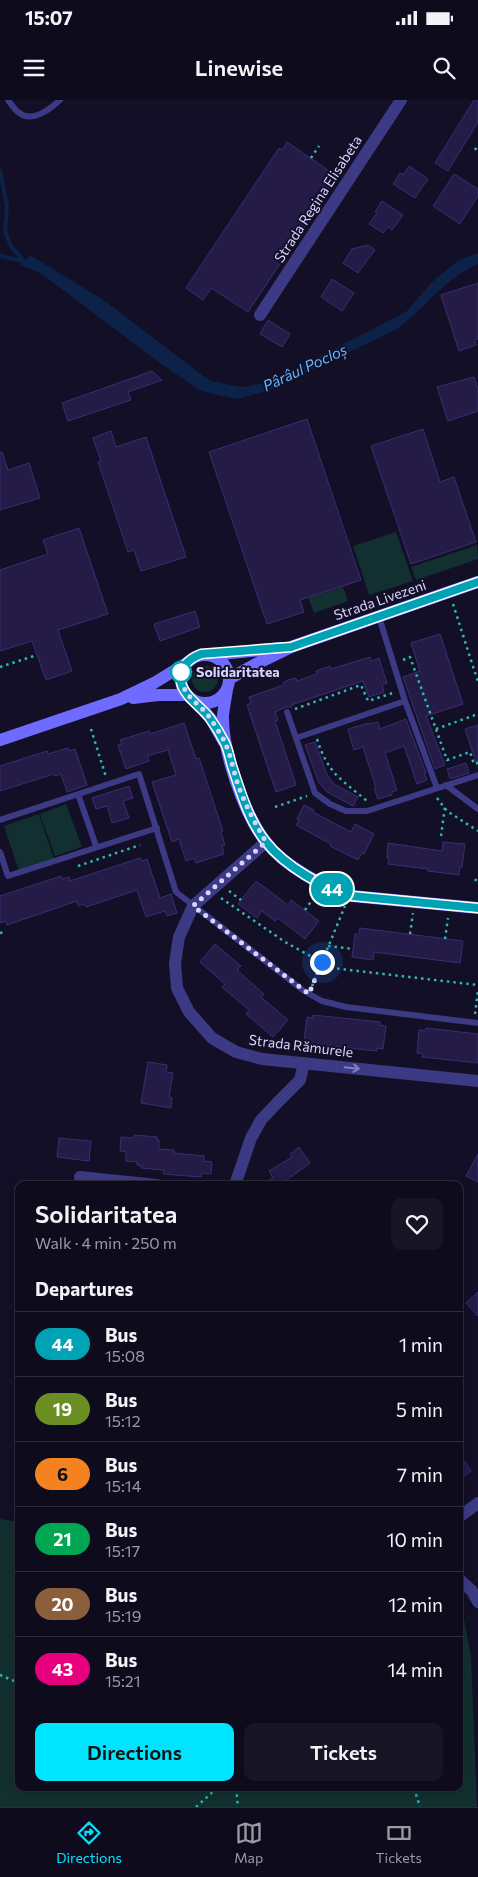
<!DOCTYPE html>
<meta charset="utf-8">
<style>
body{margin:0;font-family:Commissioner,sans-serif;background:#171425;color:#f1f3f6;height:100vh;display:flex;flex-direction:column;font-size:19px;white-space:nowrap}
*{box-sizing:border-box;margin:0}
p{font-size:16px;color:#9b9ba3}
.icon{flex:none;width:28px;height:28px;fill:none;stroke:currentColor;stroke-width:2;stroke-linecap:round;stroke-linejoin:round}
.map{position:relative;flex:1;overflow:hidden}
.panel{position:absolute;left:15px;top:1081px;width:448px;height:610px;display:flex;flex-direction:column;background:#0e0b1c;border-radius:10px;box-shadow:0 2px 12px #0003,0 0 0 1px #2e2b3b}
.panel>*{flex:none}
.badge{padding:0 10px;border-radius:16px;font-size:18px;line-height:32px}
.you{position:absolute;width:25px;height:25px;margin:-12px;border:4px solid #fff;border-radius:50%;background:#1a73e8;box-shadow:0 0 0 8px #1a73e833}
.map>.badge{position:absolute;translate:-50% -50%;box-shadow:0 0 0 2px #fff}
h2{padding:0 20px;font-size:19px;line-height:45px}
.round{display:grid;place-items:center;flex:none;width:52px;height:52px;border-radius:10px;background:#171425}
.head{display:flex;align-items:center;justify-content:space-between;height:85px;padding:0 20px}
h1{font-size:24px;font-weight:600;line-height:38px}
.primary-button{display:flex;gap:10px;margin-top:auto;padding:10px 20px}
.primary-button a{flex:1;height:58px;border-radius:10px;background:#00e5ff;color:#111;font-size:20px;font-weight:600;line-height:58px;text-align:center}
.primary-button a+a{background:#171425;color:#f1f3f6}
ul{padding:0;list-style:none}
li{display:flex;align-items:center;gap:15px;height:65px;padding:0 20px;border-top:1px solid #2e2b3b}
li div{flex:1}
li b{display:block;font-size:19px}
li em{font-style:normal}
li .badge{min-width:55px;font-weight:700;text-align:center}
.status{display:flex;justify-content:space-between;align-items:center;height:35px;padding:0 25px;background:#0e0b1c;direction:ltr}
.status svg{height:14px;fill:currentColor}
header{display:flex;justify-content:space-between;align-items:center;height:65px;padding:0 20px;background:#0e0b1c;font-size:22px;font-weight:600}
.tabs{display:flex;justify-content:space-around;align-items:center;height:70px;border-top:1px solid #2e2b3b;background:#0e0b1c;font-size:14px;color:#9b9ba3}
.tabs a{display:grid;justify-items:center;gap:2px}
.tabs .on{color:#00e5ff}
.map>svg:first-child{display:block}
</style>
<div class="status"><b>15:07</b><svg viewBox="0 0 49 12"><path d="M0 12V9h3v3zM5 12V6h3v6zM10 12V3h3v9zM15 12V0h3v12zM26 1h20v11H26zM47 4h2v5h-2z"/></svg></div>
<header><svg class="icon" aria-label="menu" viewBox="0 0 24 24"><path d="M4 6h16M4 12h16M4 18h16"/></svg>Linewise<svg class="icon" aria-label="search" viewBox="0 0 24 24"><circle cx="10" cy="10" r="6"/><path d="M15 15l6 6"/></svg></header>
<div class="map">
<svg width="478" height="1707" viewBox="0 0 478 1707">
<rect width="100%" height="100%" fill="#130f26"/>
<!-- green -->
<path fill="#12302f" d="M396,432l17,49 -44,14 -16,-49z
M477,445l1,14 -62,21 -5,-13z
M343,487l5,14 -34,12 -6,-15z
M192 579a13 13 0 1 1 26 0a13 13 0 1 1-26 0Z
M66,704l16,43 -27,9 -15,-42z
M39,714l15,45 -35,12 -15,-45z
M0,1419l19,3v266h440v-183l3,3 9,49 6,150h-477z"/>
<!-- water -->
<path fill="#0c2248" d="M478,153v11c-33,14 -53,44 -81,65l-129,62 -31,8 -36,-8 -41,-28 -118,-89 -21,-9 9,-10 75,46 105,80 32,6 28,-5 124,-64 13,-7 24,-28 28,-23z"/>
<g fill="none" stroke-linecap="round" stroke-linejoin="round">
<!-- stream -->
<path stroke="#0c2248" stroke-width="4" d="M0,71l7,35 -2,25 6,15 12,14
M0,156l27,6"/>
</g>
<!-- building -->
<path fill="#241b47" stroke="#3b2d73" d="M474,0h4v22l-30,49 -13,-8z
M287,42l48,33 -5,7 3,2 -85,128 -37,-24 -8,12 -17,-12 93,-140 3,2z
M409,66l19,13 -13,19 -22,-14 7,-11 3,2z
M454,74l24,15v7l-18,28 -27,-18z
M382,101l21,14 -11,15 -4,-3 -5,6 -14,-9 8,-11 -2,-1z
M368,145l7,5 -17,23 -15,-10 9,-14z
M332,179l22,14 -12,18 -21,-14z
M478,183v56l-3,1 1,5 -17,6 -18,-56z
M268,220l22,14 -8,13 -22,-13z
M152,271l10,9 -34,12 3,8 -63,21 -6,-18z
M474,277l4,12v22l-30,10 -11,-34z
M307,319l54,161 -61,20 4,12 -37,12 -58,-172z
M423,329l17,53 14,-5 22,65 -65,22 -40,-118z
M111,331l5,16 30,-10 40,120 -45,14 -7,-21 -6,2 -30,-90 3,-1 -8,-23z
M0,352h2l6,18 21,-7 11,35 -40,12z
M79,428l29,86 -50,16 14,41 -26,9 -14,-39 -32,10v-81l48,-16 -5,-14z
M195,511l5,16 -40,14 -6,-17z
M440,534l23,70 -37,12 19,49 -10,4 -32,-92 17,-6 -9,-28z
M370,557l1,4 8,-3 8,25 -5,2 2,7 -15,5 -6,-16 -72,24 1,2h-6l-11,5 3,8 -3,1 21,64 -20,7 -29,-87 4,-2 -2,-6 35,-12 -1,-2 5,-3 8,-2 1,3 20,-7 -1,-3 14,-5 1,3z
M406,619l20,54h-2l3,7 -10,4 -13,-38 -19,7 12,37 -5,2v3l-14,4 -4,-10 2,-1 -13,-41 -9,3 -6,-21 21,-6 1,1 8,-2 2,7z
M184,623l12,36 3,-1 24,73 -2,1 4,13 -3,1 2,8 -28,9 -2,-5 -8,3 -7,-22 -7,3 -20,-60 24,-7 -8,-25 -21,6 2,5 -23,8 -8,-24 4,-1 -2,-4 29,-9 1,3z
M478,625v37h-2l-11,-33z
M315,642l12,33 7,9 24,13 -5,9 -26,-14 -10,-12 1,-2h-1l-12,-33z
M68,648l1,3 6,-2 12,36 -20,7 -6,-18 -6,2 -1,-2 -54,17v-25l47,-15 1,3z
M466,663l3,10 -19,6 -3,-10z
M129,686l4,12 -10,3 6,17 -17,5 -5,-17 -11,3 -4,-11z
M304,705l10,5 -1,2 38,20 4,-8 19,10 -10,20 -2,-1 -4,7 -28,-14 1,-2 -35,-19 3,-5 -2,-1z
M443,742l22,2 -3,23h-2l-1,8 -31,-4v-2l-40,-5 1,-6h-2l1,-15 54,8z
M140,758l1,3 6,-2 13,39 11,-4 6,19 -10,3 -2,-5 -19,6 -9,-27 -51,17 -2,-3 -6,2 -1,-5 -70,24 -1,-4 -6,2v-27l61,-20 1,3 7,-2 1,4z
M256,781l32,24 3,-5 28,21 -14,18 -27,-21 -3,3 -13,-10 -5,7 -19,-14z
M360,828l103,13 -3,22 -86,-11 -1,8 -21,-3 3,-23h4z
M215,844l26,22 -4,4 27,24 -3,3 27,23 -15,17 -27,-23 3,-4 -27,-23 3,-3 -25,-22z
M313,915l67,7v3l6,1 -3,23 -6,-1v3l-67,-7v-3l-6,-1 3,-23 6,1z
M426,928l52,6v29l-56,-6 1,-3 -6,-1 2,-23 6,1z
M148,962l19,3 -1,7 7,1 -4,24 3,1 -1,10 -30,-5z
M134,1035l23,2v3h2v9l15,1v3l30,3v5l8,1 -1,12 -9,-1 -1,4 -38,-3 1,-4 -23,-2 1,-2 -5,-1v-3l-11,-1v-9l-6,-1 1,-14 13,1z
M59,1038l32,3 -2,20 -32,-4z
M299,1047l11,16 -30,22h-19l12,-7 -4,-7 23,-14 -2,-3z
M478,1054v28l-12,-6z
M478,1192v24l-12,-13z
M459,1353l12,18 -12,9z"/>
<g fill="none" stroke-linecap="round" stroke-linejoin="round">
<!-- path -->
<path stroke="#2fb8b0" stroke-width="2.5" stroke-dasharray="2.5 4" stroke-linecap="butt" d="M475,50l3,-5
M311,58l8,-12
M453,504l25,78
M403,560l7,-3 37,103 23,-8 4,12 4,-1
M0,567l37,-12
M295,609l66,-24 7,16 25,-8
M91,629l15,48
M436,629l42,-15
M317,639c11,35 24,40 50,62
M437,698l10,13 31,20
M275,707l32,-11
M441,736l4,-29
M78,766l62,-21
M475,781l3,-4
M229,791l12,9
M221,798l64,44 47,26 146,17
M305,810l12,-17
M0,833l6,-1
M410,834l3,-21
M445,839l3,-21
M328,846l25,3
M312,886l33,-80
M475,914l3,-24
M0,1575l19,8
M236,1688l2,19
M414,1688l6,19
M196,1707l21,-19"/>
<!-- lane -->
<path stroke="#3d3a85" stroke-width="6" d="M8,0c3,4 6,9 10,12 14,12 32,-3 42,-12
M379,517l26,84 32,87
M287,612l28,81 15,11 16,7h21l111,-36
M296,638l109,-37
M446,685l32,24
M78,694l18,52
M0,720l139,-46 37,118 128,99 18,10 24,6 132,16
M0,752l8,24 149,-48"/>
<!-- street -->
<path stroke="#3d3a85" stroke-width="12" d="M260,215l141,-215
M266,742l-73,64 -14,31 -4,26 2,25 12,24 23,26 24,14 26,7 216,22
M80,1077l77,8
M235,1085l16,-47 10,-18 16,-17 23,-23 4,-17
M459,1417l19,-14
M459,1479l13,12 6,11"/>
<!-- secondary -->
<path stroke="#6f6bff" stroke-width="12" d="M181 579a24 24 0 1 1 48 0a24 24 0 1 1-48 0Z
M211,555l70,-7
M229,579l25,-14 37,-18 187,-65
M227,589c-1,8 -3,17 -4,26 -1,36 21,98 42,126 19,25 58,46 87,55l126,12
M133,598l25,-3h29
M195,601l16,18 13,23
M0,640l121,-41 33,-16 31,-19"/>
</g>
<!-- one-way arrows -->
<defs><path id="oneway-shaft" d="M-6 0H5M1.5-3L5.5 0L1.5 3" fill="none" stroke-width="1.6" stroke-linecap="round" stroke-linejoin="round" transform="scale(1.25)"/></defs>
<use stroke="#837fbc" href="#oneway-shaft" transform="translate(352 968) rotate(6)"/>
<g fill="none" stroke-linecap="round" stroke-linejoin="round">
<defs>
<path id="line" d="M478,482l-187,65 -90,7c-12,5 -23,14 -20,28 2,13 20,25 28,35 6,8 12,18 16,26 4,8 5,18 8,26 8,24 16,52 33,73 19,24 57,46 86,54l126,12"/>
</defs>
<!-- line casing -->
<use href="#line" stroke="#fff" stroke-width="11"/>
<!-- line -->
<use href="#line" stroke="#00a3b4" stroke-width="8"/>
<!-- walk -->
<path stroke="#d9d4ff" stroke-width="5" stroke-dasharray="0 9" d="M181,572c0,27 18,28 31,49 5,8 11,16 14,24 6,14 8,30 14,45 7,18 16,35 26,52l-73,64 116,88 13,-32"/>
</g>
<!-- markers -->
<circle fill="#fff" stroke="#00a3b4" stroke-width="2.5" cx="181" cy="572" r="10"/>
<g text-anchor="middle" stroke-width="4" stroke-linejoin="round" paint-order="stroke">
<!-- street labels -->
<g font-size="14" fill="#d9d4ff" stroke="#130f26">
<text transform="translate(318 99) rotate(-57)" y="5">Strada Regina Elisabeta</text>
<text transform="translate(380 500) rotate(-19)" y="5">Strada Livezeni</text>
<text transform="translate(301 946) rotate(7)" y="5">Strada Rămurele</text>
</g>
<!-- stop labels -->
<g font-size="14" font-weight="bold" fill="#d9d4ff" stroke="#130f26" text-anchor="start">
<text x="196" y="577">Solidaritatea</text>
</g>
<!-- water labels -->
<g font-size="15" font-style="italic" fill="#62b6ff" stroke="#130f26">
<text transform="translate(305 268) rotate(-25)" y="5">Pârâul Pocloș</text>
</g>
</g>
</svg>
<div class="you" style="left:322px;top:862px"></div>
<b class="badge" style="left:332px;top:789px;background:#00a3b4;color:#fff">44</b>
<section class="panel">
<div class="head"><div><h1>Solidaritatea</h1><p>Walk · 4 min · 250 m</p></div><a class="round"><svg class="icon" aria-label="heart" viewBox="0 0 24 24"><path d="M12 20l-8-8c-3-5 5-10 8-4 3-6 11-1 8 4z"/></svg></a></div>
<h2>Departures</h2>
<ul>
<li><span class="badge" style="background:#00a3b4;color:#fff">44</span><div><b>Bus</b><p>15:08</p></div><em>1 min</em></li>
<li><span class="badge" style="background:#6b8e23;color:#fff">19</span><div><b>Bus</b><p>15:12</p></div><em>5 min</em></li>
<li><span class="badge" style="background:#f58220;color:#111">6</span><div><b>Bus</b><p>15:14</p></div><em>7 min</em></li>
<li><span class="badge" style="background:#00a651;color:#fff">21</span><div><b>Bus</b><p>15:17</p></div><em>10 min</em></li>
<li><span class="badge" style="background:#8b5e3c;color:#fff">20</span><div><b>Bus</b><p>15:19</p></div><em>12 min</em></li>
<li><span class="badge" style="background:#e6007e;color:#fff">43</span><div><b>Bus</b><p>15:21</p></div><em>14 min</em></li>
</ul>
<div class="primary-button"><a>Directions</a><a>Tickets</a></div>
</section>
</div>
<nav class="tabs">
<a class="on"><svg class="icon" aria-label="directions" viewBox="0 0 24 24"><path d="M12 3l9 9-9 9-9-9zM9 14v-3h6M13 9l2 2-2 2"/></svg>Directions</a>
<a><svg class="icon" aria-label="map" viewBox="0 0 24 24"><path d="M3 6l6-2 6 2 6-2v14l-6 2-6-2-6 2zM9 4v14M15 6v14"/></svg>Map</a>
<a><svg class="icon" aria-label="tickets" viewBox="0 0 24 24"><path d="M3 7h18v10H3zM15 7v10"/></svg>Tickets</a>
</nav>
